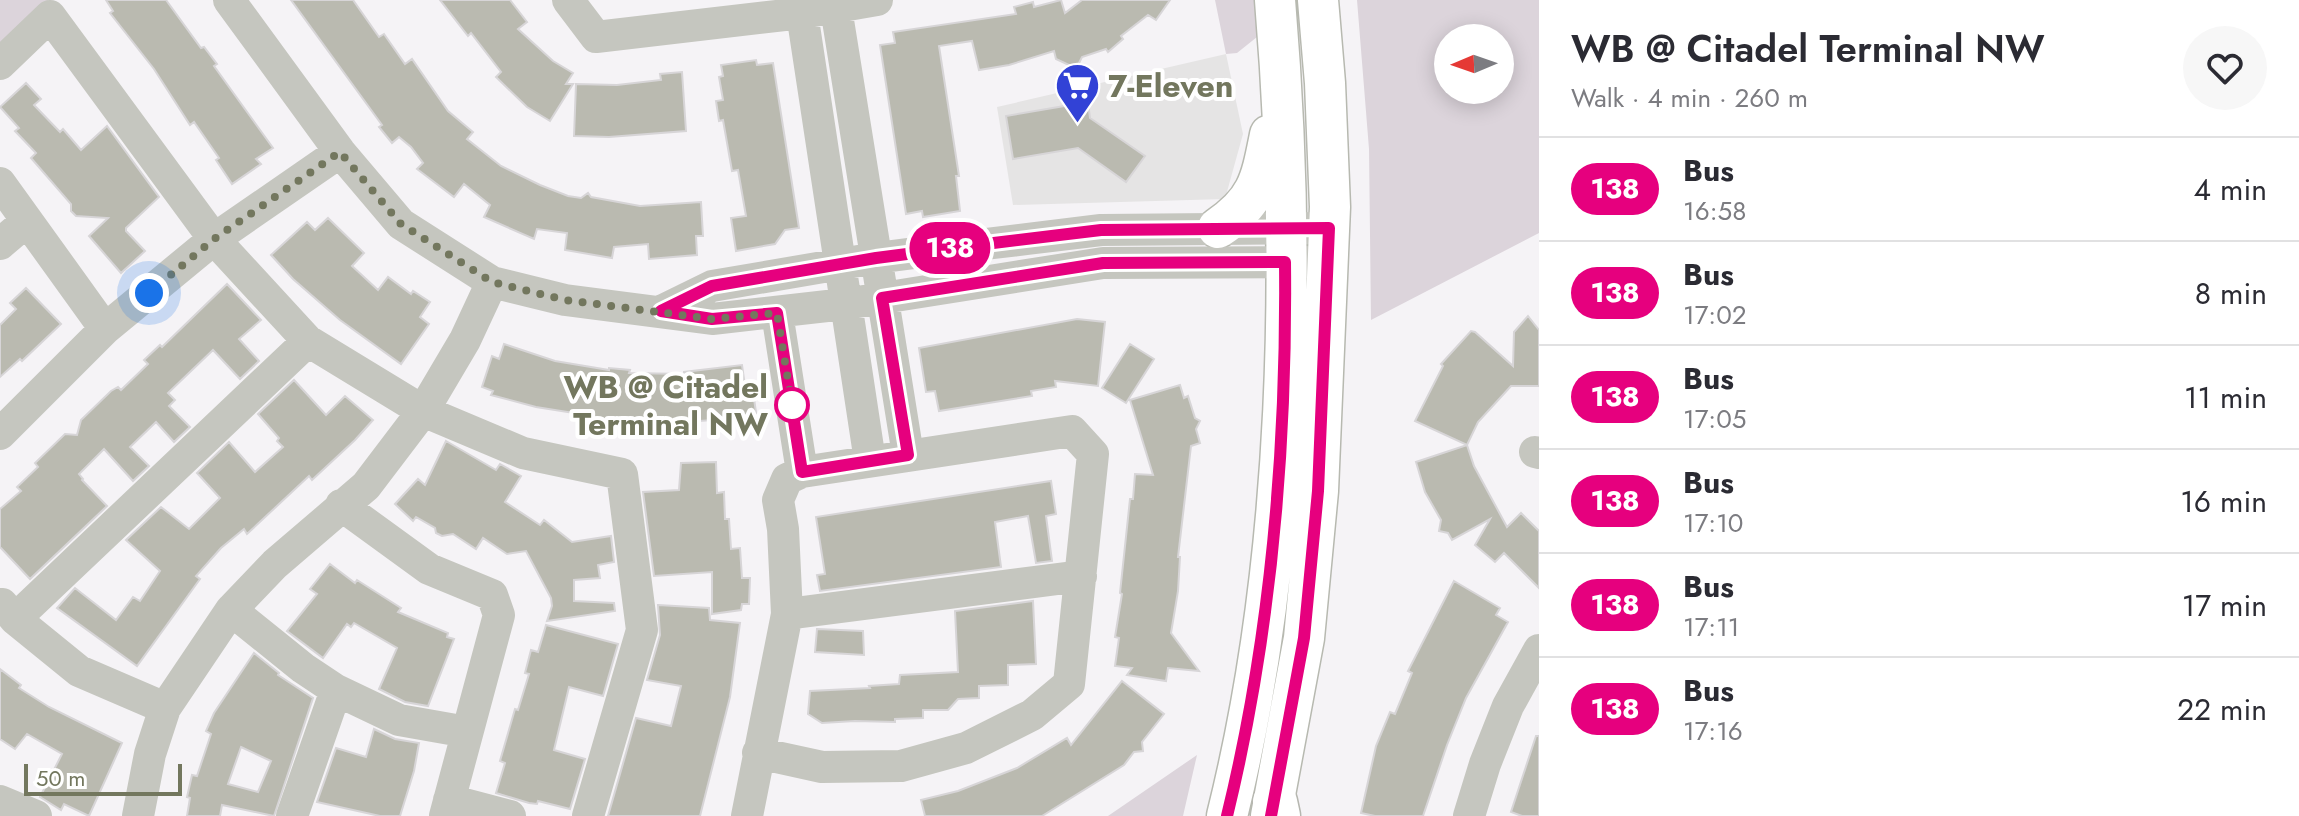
<!DOCTYPE html>
<meta charset="utf-8">
<style>
body{margin:0;font-family:Jost,sans-serif;background:#f7f7f7;color:#2b2b33;height:100vh;display:flex;flex-direction:column;font-size:30px;white-space:nowrap}
*{box-sizing:border-box;margin:0}
p{font-size:26px;color:#7c7c81}
.icon{flex:none;width:44px;height:44px;fill:none;stroke:currentColor;stroke-width:2;stroke-linecap:round;stroke-linejoin:round}
.map{position:relative;flex:1;overflow:hidden}
.drawer{display:flex;flex-direction:column;background:#fff;width:760px}
.drawer>*{flex:none}
.badge{padding:0 16px;border-radius:26px;font-size:28px;line-height:52px}
.needle{width:52px;rotate:268deg}
.controls{position:absolute;left:1434px;top:24px;display:grid;gap:16px}
.controls a{display:grid;place-items:center;width:80px;height:80px;border-radius:50%;background:#fff;box-shadow:0 4px 20px #0003;font-size:40px}
.scale{position:absolute;left:24px;bottom:20px;width:158px;box-sizing:border-box;padding-left:8px;border:4px solid #73775e;border-top:0;font-size:22px;line-height:28px;white-space:nowrap;color:#73775e;-webkit-text-stroke:6px #fff;paint-order:stroke}
.you{position:absolute;width:40px;height:40px;margin:-20px;border:6px solid #fff;border-radius:50%;background:#1a73e8;box-shadow:0 0 0 12px #1a73e833}
.map>.badge{position:absolute;translate:-50% -50%;box-shadow:0 0 0 4px #fff}
.round{display:grid;place-items:center;flex:none;width:84px;height:84px;border-radius:42px;background:#f7f7f7}
.summary{display:flex;align-items:center;justify-content:space-between;height:136px;padding:0 32px}
h1{font-size:38px;font-weight:600;line-height:60px}
ul{padding:0;list-style:none}
li{display:flex;align-items:center;gap:24px;height:104px;padding:0 32px;border-top:2px solid #e1e1e2}
li div{flex:1}
li b{display:block;font-size:30px}
li em{font-style:normal}
li .badge{min-width:88px;font-weight:700;text-align:center}
main{display:flex;flex:1;min-height:0}
.map>svg:first-child{display:block}
</style>
<main>
<div class="map">
<svg width="1539" height="816" viewBox="0 0 1539 816">
<rect width="100%" height="100%" fill="#f5f3f6"/>
<!-- built -->
<path fill="#e5e4e4" d="M1226,54l17,80 -18,65 -212,6 -16,-98z"/>
<!-- green -->
<path fill="#dcd4db" fill-rule="evenodd" d="M0,0h49l-49,48z
M1215,0h40l2,37 -20,16 -11,1z
M1357,0h182v233l-168,87 -2,-171zM1448,38h52v52h-52z
M1197,755l-14,61h-75z"/>
<!-- building -->
<path fill="#babab0" stroke="#d7d5d7" stroke-width="2" fill-rule="evenodd" d="M106,0h60l35,48 3,-1 13,17 -3,2 59,82 -17,11 5,5 -29,20 -16,-24 3,-2 -25,-36 -4,3 -36,-56 -44,-56 3,-2z
M291,0h62l26,37 5,-3 21,30 7,-5 36,52 25,21 -6,7 34,27 39,19 28,11 13,2 7,-5 3,4 49,9 61,-4 2,34h-7l1,19 -48,4 -1,-15 -34,3 -2,11 -47,-8 2,-17 -30,-4 -3,10 -50,-22 6,-12 -26,-21 -10,13 -37,-28 6,-6 -12,-16 -12,-10 -7,6 -13,-16 3,-2z
M440,0h70l17,22 -9,7 35,32 20,12 -7,11h7l-23,37 -23,-14 -31,-30 5,-5 -30,-39 -3,3z
M1061,0l4,13 17,-13h88l-14,20 -8,-5 -27,21 2,3 -15,13 -2,-3 -24,8 -4,8 -7,1 -15,-7 -2,-8 -45,14 -30,5 -7,-29 -33,5 20,130h-3l4,35 -37,6 -1,-6 -16,3 -26,-169 15,-2 -2,-11 123,-18 -2,-7 19,-5 1,5z
M756,60l1,5 16,-2 26,165 -14,2 -10,14 -39,7 -5,-33 15,-2 -8,-46 -6,1 -9,-51 -4,1 -3,-20 7,-1 -4,-23 4,-1 -2,-11z
M682,72l4,59 -77,6 -35,-1 2,-52 41,1 44,-5 -1,-6z
M26,83l15,16 -7,6 26,27 3,-3 18,21 26,-24 52,71 -33,31v3l19,20 -24,22 -32,-37 19,-18 -32,-2 -5,-5v-7l-40,-46 5,-5 -21,-22 4,-3 -19,-21z
M1088,102l2,16 55,38 -19,26 -48,-34 -65,11 -7,-43z
M328,218l36,35 -12,13 26,24 10,-13 23,17 2,-3 17,11 -10,15 9,7 -28,40 -61,-44 -47,-41 -22,-24 36,-33 8,8z
M227,284l34,36 -22,19 20,22 -19,18 -27,-29 -45,43 7,7 -6,6 21,21 -16,15 -18,-20 -26,25 19,19 -16,15 -29,-32 -25,25 4,5 -1,1 25,26 -77,73 -30,-32v-38l21,-18 -4,-4 21,-20 -3,-4 30,-29 12,1 4,-15 30,-29 7,-4 3,3 27,-26 -4,-4 16,-15 2,2z
M26,288l35,36 -39,37 -2,-2 -20,18v-52l16,-16 -6,-6z
M1528,316l11,14v56h-28l-33,36 -11,23 -52,-24 28,-55 -2,-2 30,-33 4,1 38,34 1,-34z
M1077,319l28,3 -7,64 -43,-5 1,6 -25,4 1,5 -93,15 -4,-20 -9,1 -7,-44z
M504,344l51,17 54,9v-2l21,2 -1,3 55,1v-2l58,-7 3,21 7,-1 5,34 -29,6 -1,-6 -70,5v-3h-39l-45,-4 1,-4 -38,-6 -45,-12 2,-4 -11,-4 10,-31 7,3z
M1130,344l24,15 -28,44 -24,-15z
M294,380l32,35 19,-19 28,24 -18,20 -43,40 -3,-4 -62,58 -3,-5 -23,19 -25,28 4,3 -63,87 -80,-58 18,-20 41,32 17,-23 7,4 20,-30 -34,-31 35,-33 28,22 31,-31 -23,-25 32,-31 26,30 28,-25 -6,-6 2,-3 -21,-24z
M1180,385l4,13 4,-2 7,22 5,3 -4,8 4,14 -9,3 -13,111h2l-2,34 -7,42 28,38 -31,-3 -2,13 -39,-6 5,-7 -17,-2 4,-28 -4,-1 7,-43 -2,-1 10,-94h3l2,-25 18,1 -23,-75z
M446,441l50,29 4,-6 21,12 -16,26 35,23 4,-5 28,22 39,-6 3,26 -16,3 2,13 -26,2v21l40,2 1,8 -68,10 5,-15 -1,-8 -25,-47 -19,3 -24,-16 -7,11 -23,-15 -11,2 -6,-3 -1,-5 -19,-11 -3,4 -18,-17 23,-25 7,6z
M1467,445l7,21 33,61 14,-14 18,18v57l-35,-35 -9,9 -20,-17 15,-26 -38,21 -4,-7 -9,-2 2,-11 -16,-28 -9,-30z
M716,462l1,31 7,-1 1,27h4l2,30 9,-1 2,30h8l-1,26h-7l-1,6 -29,4v-42l-58,4 -11,-84 36,-2 2,-27z
M1051,481l5,33 -10,2 6,45 -16,2 -8,-47 -33,6 6,45 -181,24 -3,-16 8,-1 -9,-57z
M330,564l25,19 2,-3 44,28 -3,4 50,21 -1,4 7,2 -26,67 -23,-4 -26,-13 18,-41 -43,-25 -3,4 -4,-3 -24,34 -36,-27 30,-37 -7,-5z
M1454,581l46,27 -4,7 12,7 -42,76 -19,47 -24,71h-48l-14,-3 15,-67 14,-34 5,2 17,-41 -4,-2z
M1033,601l3,63 -28,1v20l-29,1v12l-21,1 -10,11h-25v8l-28,1v3l-40,-1 -33,2 -14,-9 2,-23 60,-3 -1,-2 30,-2 1,-9 58,-3 -3,-61z
M658,605l51,3 1,12 30,3 -10,74 -30,119h-92l28,-98 35,8 10,-40 -34,-6 13,-45z
M546,625l72,19 -15,52 -34,-9 -15,63 31,9 -15,50 -32,-8 -1,3 -8,-1 -33,-10 9,-30 -5,-2 15,-52 3,1 11,-36 -4,-1 6,-23 7,2z
M817,629l46,2 1,24 -49,-3z
M254,653l25,20 -1,2 35,23 -39,118 -52,-11 -2,11h-33l3,-18 -3,-1 5,-22 5,1 14,-42 -5,-3 8,-18zM241,747l30,14 -13,31 -30,-8z
M0,669l21,16 -2,3 30,19 73,36 -33,73 -25,-12 -3,6 -21,-13 22,-43 -35,-20 -12,15 -15,-10z
M1122,681l42,33 -22,28 1,9 -9,1 -10,13 -82,51h-117l-4,-16 37,-9 59,-23 50,-30 4,7z
M374,729l21,10 24,4 -5,28 -14,45h-20l-63,-14 19,-54 30,9z
M1536,736h3v80h-17l-11,-4z"/>
<g fill="none" stroke-linecap="round" stroke-linejoin="round">
<defs>
<path id="major" d="M1218,228c40,-27 43,-48 52,-93
M1227,816c64,-256 70,-554 48,-816
M1271,816l33,-178 14,-147 12,-284 -5,-124 -7,-83"/>
<path id="highway" d="M1275,802l3,14"/>
</defs>
<!-- major casing -->
<use href="#major" stroke="#b7b9b0" stroke-width="43"/>
<!-- highway casing -->
<use href="#highway" stroke="#b6b7b0" stroke-width="47"/>
<!-- minor -->
<path stroke="#c5c6bf" stroke-width="32" d="M229,0l111,152 61,72 91,58 73,18 147,19 133,-15 258,-41 226,-1
M568,0l28,37 206,-24 75,-13
M836,8l72,447
M802,13l68,448
M0,64l50,-48 164,223 94,102 115,70 100,42 99,21 20,156 -54,186
M0,183l105,146
M0,244l27,-23
M661,311l51,-25 164,-28 101,-13 124,-15 228,-2
M777,313l25,159
M0,434l105,-105 109,-90 126,-87
M1535,452l4,1
M341,505l88,64 63,26 7,20 -54,201
M2,604l13,15 64,52 86,37
M231,610l72,58 33,22 63,30 68,12
M787,614l294,-38
M15,619l293,-278
M449,800l61,16
M0,801l36,15
M138,816l12,-62 15,-46 66,-98 44,-46 91,-78 57,-75 42,-71 27,-58
M292,816l44,-126
M747,816l40,-202 -4,-85 -5,-29 9,-21 15,-7 270,-41 21,23 -24,230 -37,31 -66,33 -65,18 -79,1 -64,-14
M1469,816l16,-52 23,-58 31,-56"/>
<!-- major -->
<use href="#major" stroke="#fff" stroke-width="40"/>
<!-- highway -->
<use href="#highway" stroke="#fff" stroke-width="44"/>
</g>
<g fill="none" stroke-linecap="round" stroke-linejoin="round">
<defs>
<path id="line" d="M1227,816c44,-180 60,-369 58,-554l-182,1 -221,35 26,157 -106,17 -25,-159 -65,6 -51,-8 51,-25 164,-28 101,-13 124,-15 228,-2 -11,263 -14,147 -33,178"/>
</defs>
<!-- line casing -->
<use href="#line" stroke="#fff" stroke-width="18"/>
<!-- line -->
<use href="#line" stroke="#e6007e" stroke-width="12"/>
<!-- walk -->
<path stroke="#73775e" stroke-width="8" stroke-dasharray="0 14.4" d="M149,293l65,-54 126,-87 61,72 91,58 73,18 147,19 65,-6 15,92"/>
</g>
<!-- icons -->
<defs>
<symbol id="supermarket-pin" viewBox="-11 -11 22 30"><path d="M0 17L-7.5 6A9.5 9.5 0 1 1 7.5 6Z" fill="#3242d6" stroke="#fff"/><path d="M-6-5.5h2.5l.6 2H6L4.5 2H-2.5L-4.4-4H-6ZM-1.5 3.2a1.3 1.3 0 1 0 .1 0ZM3 3.2a1.3 1.3 0 1 0 .1 0Z" fill="#fff"/></symbol>
</defs>
<g fill-rule="evenodd">
<use href="#supermarket-pin" x="1052" y="60" width="51" height="69"/>
</g>
<!-- markers -->
<circle fill="#fff" stroke="#e6007e" stroke-width="4" cx="792" cy="405" r="16"/>
<g text-anchor="middle" stroke-width="8" stroke-linejoin="round" paint-order="stroke">
<!-- poi labels -->
<g font-size="32" font-weight="bold" fill="#73775e" stroke="#fff" text-anchor="start">
<text x="1108" y="97">7-Eleven</text>
</g>
<!-- stop labels -->
<g font-size="32" font-weight="bold" fill="#73775e" stroke="#fff" text-anchor="end">
<text x="768" y="398">WB @ Citadel<tspan x="768" dy="37">Terminal NW</tspan></text>
</g>
</g>
</svg>
<div class="controls">
<a><svg class="needle" viewBox="-14 -14 28 28"><path d="M0-13l5 13h-10z" fill="#e53935"/><path d="M0 13l5-13h-10z" fill="#7c7c81"/></svg></a>
</div>
<div class="scale">50 m</div>
<div class="you" style="left:149px;top:293px"></div>
<b class="badge" style="left:950px;top:248px;background:#e6007e;color:#fff">138</b>
</div>
<section class="drawer">
<div class="summary"><div><h1>WB @ Citadel Terminal NW</h1><p>Walk · 4 min · 260 m</p></div><a class="round"><svg class="icon" aria-label="heart" viewBox="0 0 24 24"><path d="M12 20l-8-8c-3-5 5-10 8-4 3-6 11-1 8 4z"/></svg></a></div>
<ul>
<li><span class="badge" style="background:#e6007e;color:#fff">138</span><div><b>Bus</b><p>16:58</p></div><em>4 min</em></li>
<li><span class="badge" style="background:#e6007e;color:#fff">138</span><div><b>Bus</b><p>17:02</p></div><em>8 min</em></li>
<li><span class="badge" style="background:#e6007e;color:#fff">138</span><div><b>Bus</b><p>17:05</p></div><em>11 min</em></li>
<li><span class="badge" style="background:#e6007e;color:#fff">138</span><div><b>Bus</b><p>17:10</p></div><em>16 min</em></li>
<li><span class="badge" style="background:#e6007e;color:#fff">138</span><div><b>Bus</b><p>17:11</p></div><em>17 min</em></li>
<li><span class="badge" style="background:#e6007e;color:#fff">138</span><div><b>Bus</b><p>17:16</p></div><em>22 min</em></li>
</ul>
</section>
</main>
